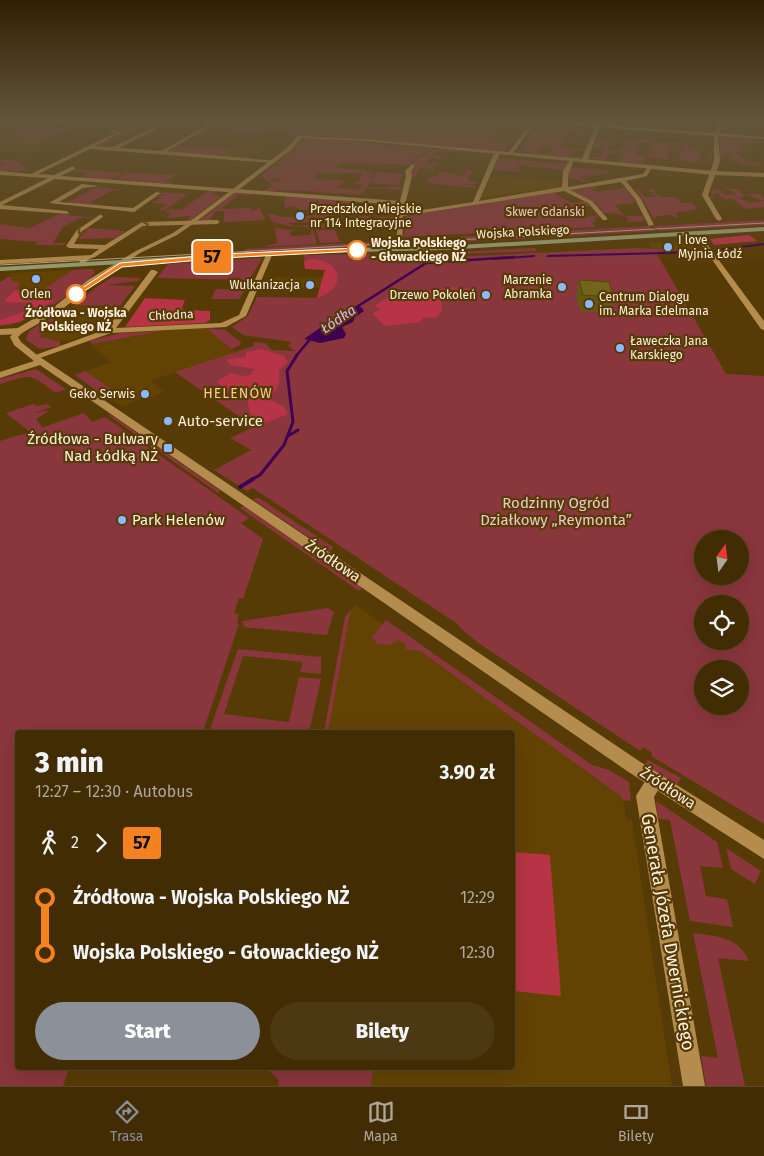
<!DOCTYPE html>
<html lang="pl">
<meta charset="utf-8">
<style>
body{margin:0;font-family:"Fira Sans",sans-serif;background:#4c3813;color:#f1f3f6;height:100vh;display:flex;flex-direction:column;font-size:19px;white-space:nowrap}
*{box-sizing:border-box;margin:0}
p{font-size:16px;color:#aea79a}
.icon{flex:none;width:28px;height:28px;fill:none;stroke:currentColor;stroke-width:2;stroke-linecap:round;stroke-linejoin:round}
.map{position:relative;flex:1;overflow:hidden}
.details{position:absolute;left:15px;top:730px;width:500px;height:340px;display:flex;flex-direction:column;background:#412c04;border-radius:5px;box-shadow:0 5px 20px #0002,0 0 0 1px #5a4826}
.details>*{flex:none}
.badge{padding:0 10px;border-radius:4px;font-size:18px;line-height:32px}
.needle{width:32px;rotate:14deg}
.buttons{position:absolute;left:694px;top:530px;display:grid;gap:10px}
.buttons a{display:grid;place-items:center;width:55px;height:55px;border-radius:50%;background:#412c04;box-shadow:0 5px 20px #0002,0 0 0 1px #5a4826;font-size:25px}
.map>.badge{position:absolute;translate:-50% -50%;box-shadow:0 0 0 2px #fff}
.legs{display:flex;align-items:center;gap:8px;height:55px;padding:0 20px;font-size:16px}
.legs p{margin-inline-start:auto}
.summary{display:flex;align-items:center;justify-content:space-between;height:85px;padding:0 20px}
h1{font-size:28px;font-weight:800;line-height:38px}
.button{display:flex;gap:10px;margin-top:auto;padding:10px 20px}
.button a{flex:1;height:58px;border-radius:30px;background:#8c9099;color:#fff;font-size:20px;font-weight:800;line-height:58px;text-align:center}
.button a+a{background:#4c3813;color:#f1f3f6}
ul{padding:0 20px;list-style:none}
li{display:flex;align-items:center;gap:18px;height:55px;font-size:19px}
li i{display:grid;place-items:center;width:8px;height:100%;margin:0 6px;background:currentColor}
li i::after{content:'';width:12px;height:12px;margin:-6px;border:4px solid;border-radius:50%;background:#412c04}
li p{margin-inline-start:auto}
li:first-child i{background:linear-gradient(#0000 50%,currentColor 0)}
li:last-child i{background:linear-gradient(currentColor 50%,#0000 0)}
.dock{display:flex;justify-content:space-around;align-items:center;height:70px;border-top:1px solid #5a4826;background:#412c04;font-size:14px;color:#aea79a}
.dock a{display:grid;justify-items:center;gap:2px}
.dock .current{color:#8c9099}
.map>svg:first-child{display:block}
</style>
<div class="map">
<svg width="764" height="1086" viewBox="0 0 764 1086">
<rect width="100%" height="100%" fill="#573b06"/>
<!-- built -->
<path fill="#624304" d="M507,123l21,1 -12,20 -26,-2z
M28,125l45,3 -35,14 13,1 -20,10 -31,-3v-14z
M181,146l45,3 38,-1 -14,10 -78,-7z
M491,177l68,4 -1,6 -77,11z
M691,240l9,10h-47l-5,-7z
M73,270l-31,20h-25l-8,-17z
M270,277l53,1 -3,10 -55,-1z
M75,305l45,1 -22,24 -30,11 -29,-3z
M206,328l30,25 -85,27 13,12 -15,6 -2,-2 -25,10 -21,-12 12,-4 -28,-19 27,-9 -22,-17 72,-14z
M356,605l267,192 3,23 6,1 40,265h-301l2,-18h139v-336h-184l23,-123z"/>
<!-- green -->
<path fill="#8a363d" fill-rule="evenodd" d="M58,119h54l-4,3 34,5 -42,20 -6,-1 31,-15 -10,-1 5,-3 -66,-3 4,-1 -36,-3z
M281,119h248l-3,5 -19,-1 -17,19 20,2 -6,8 -170,-16 -50,-1 5,-3 -23,-2 -4,3 -34,-1 -21,7 6,-4 6,1 23,-13 8,1 -3,2 38,2 14,-2 -25,-3z
M540,122l5,1 -1,2 14,1 2,-2 21,1h-7l-1,3 22,2 -2,3h-6l3,2 -21,-2 -4,8 22,2 2,2 -25,-2 -3,4 22,2 2,-3h3l-3,6 -11,-2 -4,7h14l-1,1 -36,-2 6,-9h-11l-6,6h12l-2,3 -28,-3 17,1 -7,-2h-10l11,-15 24,3 -24,-3z
M28,125l44,3 -36,14 -32,-3h17l19,-8 -19,7 -18,-2z
M719,135l41,6 4,-1v3h-23l2,4 -4,-1 1,3 8,2 -1,2 -11,-1 12,11 9,-1 3,3 -20,-1 -3,-3h-7l3,-2h-4v-5l-6,-1v4h-3z
M599,138l22,2v2l-10,-1 -4,9 11,1 2,3 -11,-1 -3,7 8,1 -26,-2 1,-3 13,1 -11,-4h12l1,-4 -11,-1 3,-8z
M630,138l22,2 -1,4 -10,-2 -1,5h-2l-2,9h11l-4,9 -25,-3 4,-8 -3,-3 1,-3h8l-5,-4 2,-5z
M300,139h25l110,10 -17,7 -8,9 -70,-2 -4,4 36,5 -8,1 9,1 -5,9 8,-9 -1,-2 28,2 -5,11 -28,-2 -3,4 20,1 3,-2 11,1 -1,3 -34,-2 -6,7 -72,-5 -27,2 11,-6 -4,-5 11,1 3,-3 -10,-1 -4,3 -8,-5 13,-10 10,-1 -8,-1 21,-16h-2zM319,171l1,2h43l-5,9 -6,2h9l-1,6 -24,-2 10,-8h10l-43,-1z
M653,140l3,2h24l2,4 -10,-2 -1,5h-2l-1,10 10,2 -30,-4 2,-8 -4,-2 6,1z
M681,142l6,2 2,4 10,2 1,11 9,1 -1,-9h4l-1,10 -32,-2 1,-10 -3,-1h6z
M177,145l58,4 -10,4 11,2h-31l-37,-5z
M439,149l41,4 -44,-2 -3,4 9,1 -2,3 -10,-2 -4,6h11l-4,4v3l-12,-3 -5,8h9l-14,1c-1,-16 13,-22 28,-27z
M499,156l1,2 64,6 3,-2 -4,8 -44,-5 -2,5h6l-1,2 -29,-2z
M0,160h16l12,11h-28v-4l6,-3 -6,-1z
M569,167l41,4 -1,3 -30,3 10,5h-9v-2l-12,-2 1,-8 2,-1z
M74,169l47,4v1l-11,6 -29,-3 8,-4 -19,-2z
M466,170l8,1 -2,3 -3,1 -1,6 9,1v2h-17l16,2 -1,2 -18,-2v-3l-2,3 -23,-2 -7,-5 13,-3 3,-5 22,5z
M128,173l48,2 -10,6 7,2 -3,1 -54,-5z
M96,187l25,3 -10,1 -21,12 8,1 -2,1 -29,-2z
M594,187l3,1 -6,2 6,2 29,-4 9,13 -2,1 3,1 -21,2 10,11h17l3,5 -17,1 -2,-2h4c-7,-7 -20,-7 -29,-7l-2,-3h4l-9,-5 15,-1h-15l3,-1 -7,-2h3l-24,-10z
M713,188l11,3 -5,1 7,3 10,-1 -4,-3 -10,-3 17,1 6,7 -6,2 11,5 13,-2 -17,-7h14l4,4v9l-18,2 -14,-10h-8l-5,-5h-6v4h-2z
M635,189h11l-8,1 7,7h11l-8,-8h7l1,5 7,2 -5,1h17l7,6h10l5,6 -22,4 4,4h-5l-2,-2 -16,1 1,2h-4l1,-1 -2,-1 -8,-15z
M208,191h7l-3,4 10,1 -33,25h-3l5,-5 -25,2 5,-5 -6,-1 4,-3 12,1z
M562,191l-7,3 17,9 12,-2 6,5 -12,1 9,10 11,-2 2,2 -6,1 2,3 -4,2 4,4 -192,10 2,-21z
M163,192l25,2 -23,16h-6l7,-6 -14,-1 8,-5 -4,-1 11,-2 -7,-1z
M235,193l30,3 -27,-1 -17,14 30,-1 1,3 8,-3 5,12 -41,2v-11h-8l-7,10h-10z
M287,196l28,2 4,11 -19,1 -5,-4 -10,2 -1,-8z
M317,199l34,2 2,9 -3,4 -22,-1v8l-40,2 7,3 31,-2 -2,4 -34,-2 -18,-4 -4,-9 15,4 27,-1v-5h18l-7,-2z
M59,214l36,4h-15l-17,9 -10,16h14l-3,2h-30l4,-3 -38,-3v-15l30,4z
M355,216h14l1,5h-8l3,5 20,-1 -2,-5 -7,1 -1,-4h20l-1,9 -34,2 -2,-3h-5z
M764,220v5l-105,6 -6,-5z
M649,226l6,5 -193,11 -5,-5z
M88,228l37,3 -10,7 -37,1z
M275,228l20,2 -6,2 3,4 18,-1 2,-5h-8h9l4,14 -54,3 14,-4z
M316,230h19l5,12 -20,1z
M389,241v4l-129,8h-15v-4z
M535,248l3,3 -106,4 1,3 202,-10 65,2 -45,1 48,3h-46l69,120 38,2v448l-113,-68 1,-3 -9,-6 -3,4 -163,-109 -19,-16 1,-1 -206,-137 -6,3 -33,-21 37,-20 -21,-12 24,-11 -79,-55 79,-26 -1,-4 12,1 7,7 22,1 -6,-5 3,-4 -48,-7 -11,-8 16,-11 9,-19 60,1 8,-29h-20l-1,-14 134,-2zM702,539h38v37h-38zM702,604h38v37h-38zM702,669h38v37h-38z
M258,258l4,1 -13,21 -92,-2 11,-14z
M93,269l2,4c-25,22 -61,50 -95,53v-44l10,-6 3,6h7l-3,8h25l31,-20z
M113,277l28,1 -3,3 -31,4 28,1 -15,20 -45,-1 23,-19z
M216,289l29,1 -6,9h-28z
M63,311h5l-29,26 21,4v5l-20,3 -14,-9 3,-9z
M206,328l19,2 16,12 -1,3 -9,4z
M162,331l-69,13 -4,-3 31,-8z
M36,369l30,20 -10,4c-28,-20 -23,-19 -56,-9v-5z
M85,371l28,19 -12,4 -26,-19z
M33,404l4,2 10,-2 4,3 -17,6 16,-3 -14,9 6,8 -1,1 43,-15 8,9 13,-5 144,101 -8,5 22,16 -20,60 -4,-1 -5,15 5,1 -2,9 2,1 -36,108h-185v336h51l-6,18h-63v-645l30,-9 -24,-19z
M108,415h3l110,76 -3,2z
M259,498l74,49 -2,5 -79,-53z
M243,506l119,82 -3,3 -119,-83z
M328,608l6,4 -7,23 -83,-8 -2,-6z
M351,609l-23,123h-4l21,-115z
M386,620l206,145 17,5 20,12 2,19 -8,-1 -1,-3 -202,-146 -15,-2 1,-4 -8,-5 -7,5 -14,-1 -5,-7z
M238,649l83,8v17l-21,-2 3,-10 -60,-6 -19,58 65,8 10,-45 22,2 -12,53h-100z
M648,760l33,18 -4,7 -33,-20z
M656,801l61,41 6,26 -23,-2 6,30 21,3 6,28 -43,-6 -20,-101 -12,-1z
M726,848l35,23 -6,13 -24,-15z
M693,933c23,3 46,4 56,28l-31,-3 27,128h-39l-5,-30 17,2z
M267,1068h106l-2,18h-93l1,-5z"/>
<!-- forest -->
<path fill="#b63445" d="M749,235l9,6 -44,4 -4,-6z
M310,259c31,0 39,29 7,39l8,-28 -20,-1 -1,-8z
M452,287l23,2 -34,11 1,10 -5,7 -14,1 -2,4 -36,4 -13,-12 8,-5 -6,-3 14,-9z
M14,291l25,1 -4,4 5,2 12,-3 1,6 -33,21 -20,3v-5l23,-8 9,-9 -26,-1v-3z
M145,298l40,2 -3,8 2,2 26,1v9l-5,3 -80,4z
M261,349l23,7 4,6 -9,8c2,12 -1,21 -11,29l15,7 6,8 -27,10 -11,-6 -4,-19 -7,-10 -16,1 -7,-9 14,-8 13,3 6,-1 5,-6 -25,-4 -3,-4 2,-2 17,-2v-5z
M512,852l38,3 11,141 -48,-5z"/>
<!-- water -->
<path fill="#410151" d="M352,306l9,1 3,4 -9,6 -2,5 -11,5 4,7 -2,4 -24,5 -16,-4z"/>
<g fill="none" stroke-linecap="round" stroke-linejoin="round">
<!-- stream-far3 -->
<path stroke="#410151" stroke-width="2" d="M718,250l46,-6
M548,256l154,-4
M494,259l40,-3"/>
<!-- stream-far2 -->
<path stroke="#410151" stroke-width="2.5" d="M355,308l71,-45 88,-6
M296,356l16,-19"/>
<!-- stream-far1 -->
<path stroke="#410151" stroke-width="3" d="M288,436l10,-6
M251,480l9,-5 24,-30 9,-23 -6,-51 10,-16"/>
<!-- stream -->
<path stroke="#410151" stroke-width="4" d="M240,487l13,-8"/>
<!-- minor -->
<path fill="#b48c4e" fill-rule="evenodd" d="M145,119h31l-57,29 43,3 55,-32h6l-56,32 110,10 -3,2 -184,-14 -52,25 16,1 19,-9 2,3 -14,7 339,25 6,-25 -1,-5 7,-7 3,2 -4,5 1,5 -9,37 70,-11 21,-49 3,-2 3,2 -21,48 83,-14 1,-16 8,-13 3,2 -6,15v12l75,-13 6,-9 3,2 -5,9 -21,5 15,18 13,26 -5,1 -14,-27 -14,-17 -51,8 22,11 15,17v2h-4l-15,-17 -24,-12 -161,25 -1,33 -3,2 -3,-2 3,-44 -344,-26 -53,26 65,6 2,3 -69,-5v-7l48,-24 -48,-3v-4l31,3 84,-41 -4,-1v-2l11,2 -27,14 18,1 52,-25z
M716,119h4l1,11 -2,3 45,4v2l-46,-3 2,25 -12,34 14,24 -3,2 -3,-2 -14,-24 12,-34v-25l-114,-9 -13,34 -3,2 -3,-2 15,-34 -61,-5 -23,33 -5,-1 27,-34 181,13 2,-3z
M82,184l17,2 -16,2 -24,14 74,6 23,-16 5,1 -27,19 -85,-9z
M101,214l2,3 -22,15 -7,12 31,1 37,-23 75,-2 3,2 -3,2 -74,2 -48,31 -6,2 -6,6 -4,-2 2,-3 -81,4v-4l91,-5 8,-6 -30,-1 -3,-2 11,-16z
M694,232h4l66,89v9l-3,-1 -67,-95z
M270,251l3,2 -27,63 -20,11 -115,6 -74,26 -7,-2 77,-28 44,-59h3l4,2 -42,56 105,-5 18,-8 28,-62z
M0,329l19,-1 4,3 -4,3 -19,1z
M655,772l6,3 3,5 -10,17 51,289h-22l-47,-290 13,-21z"/>
<!-- tertiary -->
<path fill="#b48c4e" fill-rule="evenodd" d="M298,136l67,3 349,32 50,2v4l-50,-2 -349,-34 -64,-3 -10,12 -98,74 -16,11 -37,18 -46,31 -34,27 -38,22 -4,4 3,5 16,13 602,406 125,79v19l-137,-88 -587,-406 -40,13v-6l34,-11 -20,-16 -4,-8 6,-8 38,-22 34,-27 48,-29 37,-18 16,-11 98,-74z"/>
<!-- secondary -->
<path fill="#969b70" fill-rule="evenodd" d="M764,227v4l-321,19 -132,3 -311,18v-4l311,-18 132,-3z"/>
<!-- tram -->
<path stroke="#b8a484" stroke-width="1" d="M0,265l764,-42"/>
</g>
<!-- wall -->
<path fill="#635716" d="M579,280l34,17 -3,16 -30,-2 -4,-15z"/>
<!-- building -->
<path fill="#73651a" stroke="#504712" d="M579,280l30,2 4,15 -30,-2z"/>
<!-- one-way arrows -->
<defs><path id="oneway-chevron" d="M-2-3.5L2.5 0L-2 3.5" fill="none" stroke-width="1.6" stroke-linecap="round" stroke-linejoin="round" transform="scale(1.25)"/></defs>
<g stroke="#654711">
<use href="#oneway-chevron" transform="translate(145 225) rotate(-11)"/>
<use href="#oneway-chevron" transform="translate(81 231) rotate(136)"/>
</g>
<!-- sky -->
<linearGradient id="sky" x2="0" y2="1"><stop stop-color="#302003"/><stop offset="0.44" stop-color="#63553b"/><stop offset="1" stop-color="#63553b" stop-opacity="0"/></linearGradient>
<rect width="764" height="272" fill="url(#sky)"/>
<!-- line-1 -->
<path fill="#f58220" stroke="#fff" d="M357,248l2,3 -136,7 -101,9 -44,28 -5,-1 47,-31 103,-9z"/>
<!-- markers -->
<g fill="#8bb9fc" stroke="#573b06" stroke-width="2">
<circle cx="300" cy="216" r="5"/>
<circle cx="668" cy="247" r="5"/>
<circle cx="36" cy="279" r="5"/>
<circle cx="310" cy="285" r="5"/>
<circle cx="562" cy="287" r="5"/>
<circle cx="486" cy="295" r="5"/>
<circle cx="589" cy="304" r="5"/>
<circle cx="620" cy="348" r="5"/>
<circle cx="145" cy="394" r="5"/>
<circle cx="168" cy="421" r="5"/>
<rect x="163" y="443" width="10" height="10" rx="2.5"/>
<circle cx="122" cy="520" r="5"/>
</g>
<g fill="#fff" stroke="#f58220" stroke-width="2.5">
<circle cx="357" cy="250" r="9"/>
<circle cx="76" cy="294" r="9"/>
</g>
<g text-anchor="middle" stroke-width="4.5" stroke-linejoin="round" paint-order="stroke">
<!-- far-poi labels -->
<g font-size="12" fill="#fdf0de" stroke="#573b06" text-anchor="start">
<text x="310" y="213">Przedszkole Miejskie<tspan x="310" dy="14">nr 114 Integracyjne</tspan></text>
<text x="678" y="244">I love<tspan x="678" dy="14">Myjnia Łódź</tspan></text>
<text x="552" y="284" text-anchor="end">Marzenie<tspan x="552" dy="14">Abramka</tspan></text>
<text x="300" y="289" text-anchor="end">Wulkanizacja</text>
<text x="36" y="298" text-anchor="middle">Orlen</text>
<text x="476" y="299" text-anchor="end">Drzewo Pokoleń</text>
<text x="599" y="301">Centrum Dialogu<tspan x="599" dy="14">im. Marka Edelmana</tspan></text>
<text x="630" y="345">Ławeczka Jana<tspan x="630" dy="14">Karskiego</tspan></text>
<text x="135" y="398" text-anchor="end">Geko Serwis</text>
</g>
<!-- far-park labels -->
<g font-size="12" fill="#eac8c8" stroke="#573b06">
<text x="545" y="216">Skwer Gdański</text>
</g>
<!-- far-street labels -->
<g font-size="12" fill="#fdf0de" stroke="#573b06">
<text transform="translate(523 232) rotate(-3)" y="4">Wojska Polskiego</text>
<text transform="translate(171 315) rotate(-3)" y="4">Chłodna</text>
</g>
<!-- far-stop labels -->
<g font-size="12" font-weight="bold" fill="#fdf0de" stroke="#573b06" text-anchor="start">
<text x="371" y="247">Wojska Polskiego<tspan x="371" dy="14">- Głowackiego NŻ</tspan></text>
<text x="76" y="317" text-anchor="middle">Źródłowa - Wojska<tspan x="76" dy="14">Polskiego NŻ</tspan></text>
</g>
<!-- far-water labels -->
<g font-size="14" font-style="italic" fill="#e7aff9" stroke="#573b06">
<text transform="translate(338 319) rotate(-34)" y="5">Łódka</text>
</g>
<!-- far-neighbourhood labels -->
<g font-size="14" letter-spacing="1" fill="#f6cc8d" stroke="#573b06">
<text x="238" y="398">HELENÓW</text>
</g>
<!-- poi labels -->
<g font-size="15" fill="#fdf0de" stroke="#573b06" text-anchor="start">
<text x="178" y="426">Auto-service</text>
<text x="158" y="444" text-anchor="end">Źródłowa - Bulwary<tspan x="158" dy="17">Nad Łódką NŻ</tspan></text>
<text x="132" y="525">Park Helenów</text>
</g>
<!-- park labels -->
<g font-size="15" fill="#eac8c8" stroke="#573b06">
<text x="556" y="508">Rodzinny Ogród<tspan x="556" dy="17">Działkowy „Reymonta”</tspan></text>
</g>
<!-- street labels -->
<g font-size="15" fill="#fdf0de" stroke="#573b06">
<text transform="translate(333 561) rotate(34)" y="5">Źródłowa</text>
<text transform="translate(668 788) rotate(33)" y="5">Źródłowa</text>
</g>
<!-- near-street labels -->
<g font-size="18" fill="#fdf0de" stroke="#573b06">
<text transform="translate(668 932) rotate(80)" y="6">Generała Józefa Dwernickiego</text>
</g>
</g>
</svg>
<div class="buttons">
<a><svg class="needle" viewBox="-14 -14 28 28"><path d="M0-13l5 13h-10z" fill="#e53935"/><path d="M0 13l5-13h-10z" fill="#aea79a"/></svg></a>
<a><svg class="icon" aria-label="locate" viewBox="0 0 24 24"><circle cx="12" cy="12" r="6"/><path d="M12 2v4M12 18v4M2 12h4M18 12h4"/></svg></a>
<a><svg class="icon" aria-label="layers" viewBox="0 0 24 24"><path d="M12 4l9 5-9 5-9-5zM3 14l9 5 9-5"/></svg></a>
</div>
<b class="badge" style="left:212px;top:257px;background:#f58220;color:#111">57</b>
<section class="details">
<div class="summary"><div><h1>3 min</h1><p>12:27 – 12:30 · Autobus</p></div><b>3.90 zł</b></div>
<div class="legs"><svg class="icon" aria-label="walk" viewBox="0 0 24 24"><circle cx="13" cy="4" r="2"/><path d="M13 8l-2 6 4 7M11 14l-3 7M7 12l3-4h3l4 4"/></svg>2<svg class="icon" aria-label="forward" viewBox="0 0 24 24"><path d="M9 5l7 7-7 7"/></svg><b class="badge" style="background:#f58220;color:#111">57</b></div>
<ul>
<li><i style="color:#f58220"></i><b>Źródłowa - Wojska Polskiego NŻ</b><p>12:29</p></li>
<li><i style="color:#f58220"></i><b>Wojska Polskiego - Głowackiego NŻ</b><p>12:30</p></li>
</ul>
<div class="button"><a>Start</a><a>Bilety</a></div>
</section>
</div>
<nav class="dock">
<a class="current"><svg class="icon" aria-label="directions" viewBox="0 0 24 24"><path d="M12 3l9 9-9 9-9-9zM9 14v-3h6M13 9l2 2-2 2"/></svg>Trasa</a>
<a><svg class="icon" aria-label="map" viewBox="0 0 24 24"><path d="M3 6l6-2 6 2 6-2v14l-6 2-6-2-6 2zM9 4v14M15 6v14"/></svg>Mapa</a>
<a><svg class="icon" aria-label="tickets" viewBox="0 0 24 24"><path d="M3 7h18v10H3zM15 7v10"/></svg>Bilety</a>
</nav>
